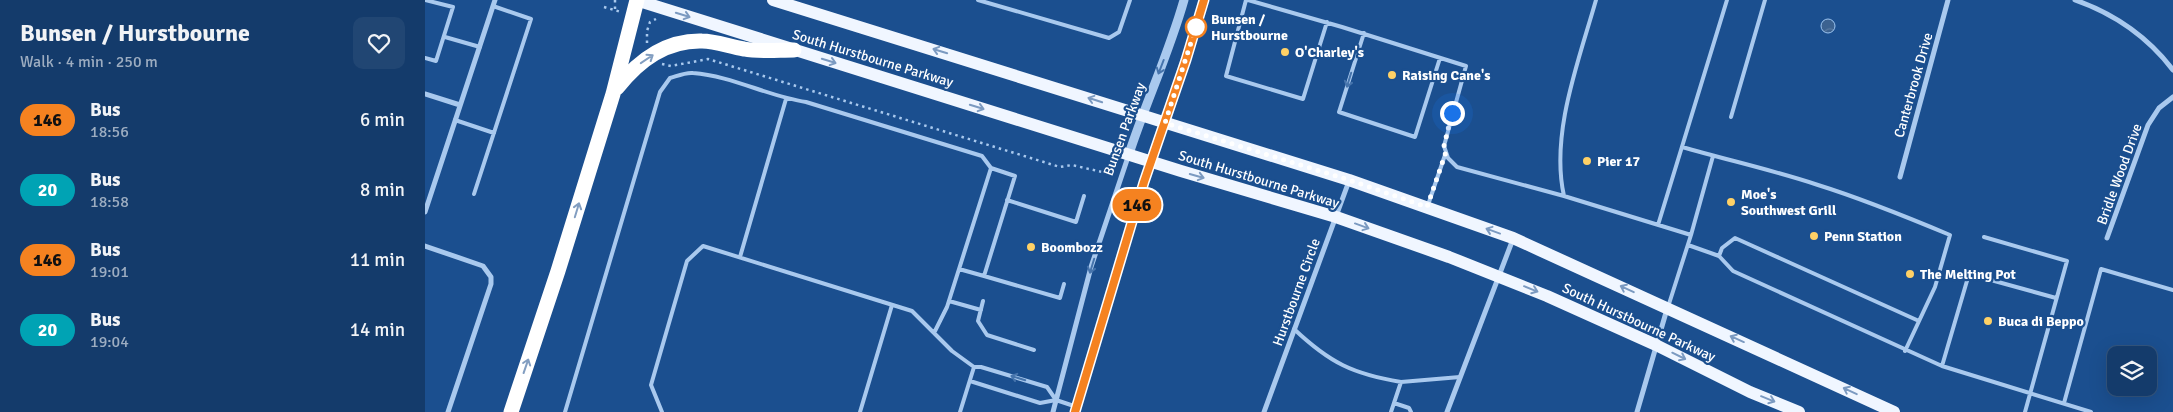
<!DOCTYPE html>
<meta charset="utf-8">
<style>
body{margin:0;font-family:Signika,sans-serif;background:#214673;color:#f1f3f6;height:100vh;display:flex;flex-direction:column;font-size:19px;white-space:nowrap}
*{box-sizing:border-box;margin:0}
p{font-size:16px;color:#9dadc1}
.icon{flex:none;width:28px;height:28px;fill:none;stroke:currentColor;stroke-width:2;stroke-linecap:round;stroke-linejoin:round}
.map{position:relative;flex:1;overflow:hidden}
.panel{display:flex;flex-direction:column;background:#143b6b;width:425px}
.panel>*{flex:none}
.badge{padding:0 10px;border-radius:16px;font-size:18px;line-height:32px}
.tools{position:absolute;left:1682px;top:346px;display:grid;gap:10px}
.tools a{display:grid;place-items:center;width:50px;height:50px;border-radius:10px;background:#143b6b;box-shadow:0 5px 20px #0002,0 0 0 1px #33557e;font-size:25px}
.you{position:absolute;width:25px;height:25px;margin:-12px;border:4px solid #fff;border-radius:50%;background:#1a73e8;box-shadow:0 0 0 8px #1a73e833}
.map>.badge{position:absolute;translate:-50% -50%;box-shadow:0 0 0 2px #fff}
.round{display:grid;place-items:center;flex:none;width:52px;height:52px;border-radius:10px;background:#214673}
.summary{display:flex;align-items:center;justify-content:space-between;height:85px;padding:0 20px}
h1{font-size:24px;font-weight:700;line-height:38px}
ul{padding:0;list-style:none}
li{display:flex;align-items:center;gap:15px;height:70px;padding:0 20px}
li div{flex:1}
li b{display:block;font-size:19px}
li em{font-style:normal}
li .badge{min-width:55px;font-weight:700;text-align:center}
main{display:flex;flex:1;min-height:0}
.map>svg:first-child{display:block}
</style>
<main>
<section class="panel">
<div class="summary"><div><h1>Bunsen / Hurstbourne</h1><p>Walk · 4 min · 250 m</p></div><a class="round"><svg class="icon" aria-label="heart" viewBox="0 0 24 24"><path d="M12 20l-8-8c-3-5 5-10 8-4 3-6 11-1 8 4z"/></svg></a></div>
<ul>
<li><span class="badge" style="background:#f58220;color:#111">146</span><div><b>Bus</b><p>18:56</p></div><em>6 min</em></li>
<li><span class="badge" style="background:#00a3b4;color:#fff">20</span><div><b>Bus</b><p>18:58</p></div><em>8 min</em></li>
<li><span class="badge" style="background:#f58220;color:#111">146</span><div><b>Bus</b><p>19:01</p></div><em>11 min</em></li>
<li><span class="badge" style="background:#00a3b4;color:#fff">20</span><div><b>Bus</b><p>19:04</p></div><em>14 min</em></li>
</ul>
</section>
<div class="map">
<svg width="1748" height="412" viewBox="0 0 1748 412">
<defs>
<pattern id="water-waves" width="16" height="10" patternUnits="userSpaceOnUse" patternTransform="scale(1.25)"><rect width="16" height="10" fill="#3c6290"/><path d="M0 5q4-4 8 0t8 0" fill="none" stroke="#597aa1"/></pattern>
</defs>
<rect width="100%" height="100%" fill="#1b4f8f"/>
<!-- water -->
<path fill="url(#water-waves)" stroke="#9cc4f0" d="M1396 26a7 7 0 1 1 14 0a7 7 0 1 1-14 0Z"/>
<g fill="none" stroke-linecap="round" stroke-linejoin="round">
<!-- path -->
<path stroke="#a9c9ee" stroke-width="2.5" stroke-dasharray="2.5 4" stroke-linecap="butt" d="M190,0v10
M179,7l17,5
M222,43v-12l3,-9 6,-3
M237,64l9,2 37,-7 352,108 12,-2 30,7"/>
<!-- service -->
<path stroke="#a9c9ee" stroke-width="4" d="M0,0l28,7 -17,54 -11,-3
M553,0l131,38 10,-6 11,-32
M821,0l-20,76 77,23 24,-77
M823,0l94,27 124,39 -22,80 4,12 9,9 107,29
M1171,0c-17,60 -46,134 -32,196l127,39 -23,72
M939,33l-25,79 76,25 25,-79
M20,37l35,10
M1306,117l34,-117
M30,120l39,13
M1257,147c45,13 91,23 136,38 45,14 89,32 132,50l-15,52 -30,64
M49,194l57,-175 -38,-13
M582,200l69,22 8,-26
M1003,205l18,-53
M1233,225l69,-225
M1266,235l22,-79
M1559,237l83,24 -42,151
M1263,245l31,11 14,15 209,95 149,46
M1294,256l3,-8 13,-10 184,83
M315,257l46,-158
M534,269l25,7 31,-100 -24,-8
M559,276l76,22 4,-14
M524,301l32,9
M558,301l-5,20 9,14 47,15
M869,329c36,34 59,45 107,53
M1517,366l27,-92 87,24
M545,381l70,22 16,-3 21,7
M969,403l15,5 2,4
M1639,403l37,-134 72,21
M140,412l95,-320 10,-14c7,-2 16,-6 23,-5 39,3 74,23 113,29l176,54 9,12 -44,139 -13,26
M237,412l-11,-27 36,-124 16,-15 209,65 40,40 22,16h7l66,20 9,13
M435,412l32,-107
M535,412l14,-45
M966,412l10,-30 59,-5"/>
<!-- minor -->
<path stroke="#a9c9ee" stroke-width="5" d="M1650,0c40,14 72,36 98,70
M0,94l35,11
M1475,177l48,-177
M0,212l70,-212
M1682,238l41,-113 11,-17 14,-11
M0,246l58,20 8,11v7l-43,128
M628,412l38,-145 38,-113
M650,412l76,-250
M839,412l85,-231
M1022,412l66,-173
M1212,412l30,-103"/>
<!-- tertiary -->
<path stroke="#a9c9ee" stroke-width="9" d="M704,154c17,-52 40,-101 55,-154
M726,161l35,-101 18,-60"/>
<!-- primary -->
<path stroke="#f0f6ff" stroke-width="12" d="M211,0l545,171 155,46 113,40 98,39 109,49 94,47 49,20
M348,0l576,180 164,58 381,174"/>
<!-- motorway -->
<path stroke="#fff" stroke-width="15" d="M192,88c21,-27 48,-48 85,-47 14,0 28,6 42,8 16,3 34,1 50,1
M86,412l47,-141 55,-177 24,-94"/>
</g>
<!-- one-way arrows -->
<defs><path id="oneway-shaft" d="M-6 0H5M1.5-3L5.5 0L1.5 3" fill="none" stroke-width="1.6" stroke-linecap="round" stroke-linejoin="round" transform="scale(1.25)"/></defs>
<g stroke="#7b9ac1">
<use href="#oneway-shaft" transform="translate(258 15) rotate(17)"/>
<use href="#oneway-shaft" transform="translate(515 51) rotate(-163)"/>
<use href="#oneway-shaft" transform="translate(404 61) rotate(17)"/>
<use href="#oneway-shaft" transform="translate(670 100) rotate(-162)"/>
<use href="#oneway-shaft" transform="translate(552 107) rotate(17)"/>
<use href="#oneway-shaft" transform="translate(772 176) rotate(16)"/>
<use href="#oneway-shaft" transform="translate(937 226) rotate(20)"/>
<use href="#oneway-shaft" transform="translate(1068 231) rotate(-160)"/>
<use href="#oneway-shaft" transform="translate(1106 289) rotate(22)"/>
<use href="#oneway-shaft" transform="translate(1202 289) rotate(-155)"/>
<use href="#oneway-shaft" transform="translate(1312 339) rotate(-156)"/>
<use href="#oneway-shaft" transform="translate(1254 356) rotate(26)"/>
<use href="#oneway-shaft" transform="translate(1425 391) rotate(-155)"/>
<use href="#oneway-shaft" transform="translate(1343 399) rotate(22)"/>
</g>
<g stroke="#829ec1">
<use href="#oneway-shaft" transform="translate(222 59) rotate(-34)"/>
<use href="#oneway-shaft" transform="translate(152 210) rotate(-73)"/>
<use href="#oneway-shaft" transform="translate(101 366) rotate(-71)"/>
</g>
<g stroke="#4674ac">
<use href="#oneway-shaft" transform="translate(736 67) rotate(111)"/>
<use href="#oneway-shaft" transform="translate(924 80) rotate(107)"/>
<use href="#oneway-shaft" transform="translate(667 266) rotate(107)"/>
<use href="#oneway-shaft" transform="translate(593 378) rotate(-163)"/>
</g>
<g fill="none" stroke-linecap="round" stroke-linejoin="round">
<defs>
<path id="line" d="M650,412l69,-230 42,-122 18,-60"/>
</defs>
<!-- line casing -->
<use href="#line" stroke="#fff" stroke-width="11"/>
<!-- line -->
<use href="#line" stroke="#f58220" stroke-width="8"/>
<!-- walk -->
<path stroke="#fff" stroke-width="5" stroke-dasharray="0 9" d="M771,27l-31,96 184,57 78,27 19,-55 -2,-6 8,-33"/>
</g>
<!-- markers -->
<circle fill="#fff" stroke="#f58220" stroke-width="2.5" cx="771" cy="27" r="10"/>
<g fill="#ffd166" stroke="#1b4f8f" stroke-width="2">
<circle cx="860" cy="52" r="5"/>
<circle cx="967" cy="75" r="5"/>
<circle cx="1162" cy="161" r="5"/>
<circle cx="1306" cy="202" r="5"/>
<circle cx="1389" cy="236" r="5"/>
<circle cx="606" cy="247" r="5"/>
<circle cx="1485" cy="274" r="5"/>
<circle cx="1563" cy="321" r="5"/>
</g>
<g text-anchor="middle" stroke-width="4.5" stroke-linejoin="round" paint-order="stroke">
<!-- stop labels -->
<g font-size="14" font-weight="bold" fill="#fff" stroke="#1b4f8f" text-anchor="start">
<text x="786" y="24">Bunsen /<tspan x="786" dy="16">Hurstbourne</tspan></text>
</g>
<!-- poi labels -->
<g font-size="14" font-weight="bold" fill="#fff" stroke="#1b4f8f" text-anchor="start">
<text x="870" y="57">O'Charley's</text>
<text x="977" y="80">Raising Cane's</text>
<text x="1172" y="166">Pier 17</text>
<text x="1316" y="199">Moe's<tspan x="1316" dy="16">Southwest Grill</tspan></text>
<text x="1399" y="241">Penn Station</text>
<text x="616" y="252">Boombozz</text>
<text x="1495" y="279">The Melting Pot</text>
<text x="1573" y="326">Buca di Beppo</text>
</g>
<!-- street labels -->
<g font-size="14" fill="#fff" stroke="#1b4f8f">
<text transform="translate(448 58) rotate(17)" y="5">South Hurstbourne Parkway</text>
<text transform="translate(1488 85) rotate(-74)" y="5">Canterbrook Drive</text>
<text transform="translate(699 129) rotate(-70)" y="5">Bunsen Parkway</text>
<text transform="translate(1694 174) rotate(-70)" y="5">Bridle Wood Drive</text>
<text transform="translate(834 179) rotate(17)" y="5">South Hurstbourne Parkway</text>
<text transform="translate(871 292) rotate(-70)" y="5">Hurstbourne Circle</text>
<text transform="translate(1214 322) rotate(25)" y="5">South Hurstbourne Parkway</text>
</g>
</g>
</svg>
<div class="tools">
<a><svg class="icon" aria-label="layers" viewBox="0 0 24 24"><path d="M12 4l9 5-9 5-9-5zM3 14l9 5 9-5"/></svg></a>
</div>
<div class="you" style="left:1027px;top:113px"></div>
<b class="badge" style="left:712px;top:205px;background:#f58220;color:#111">146</b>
</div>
</main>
